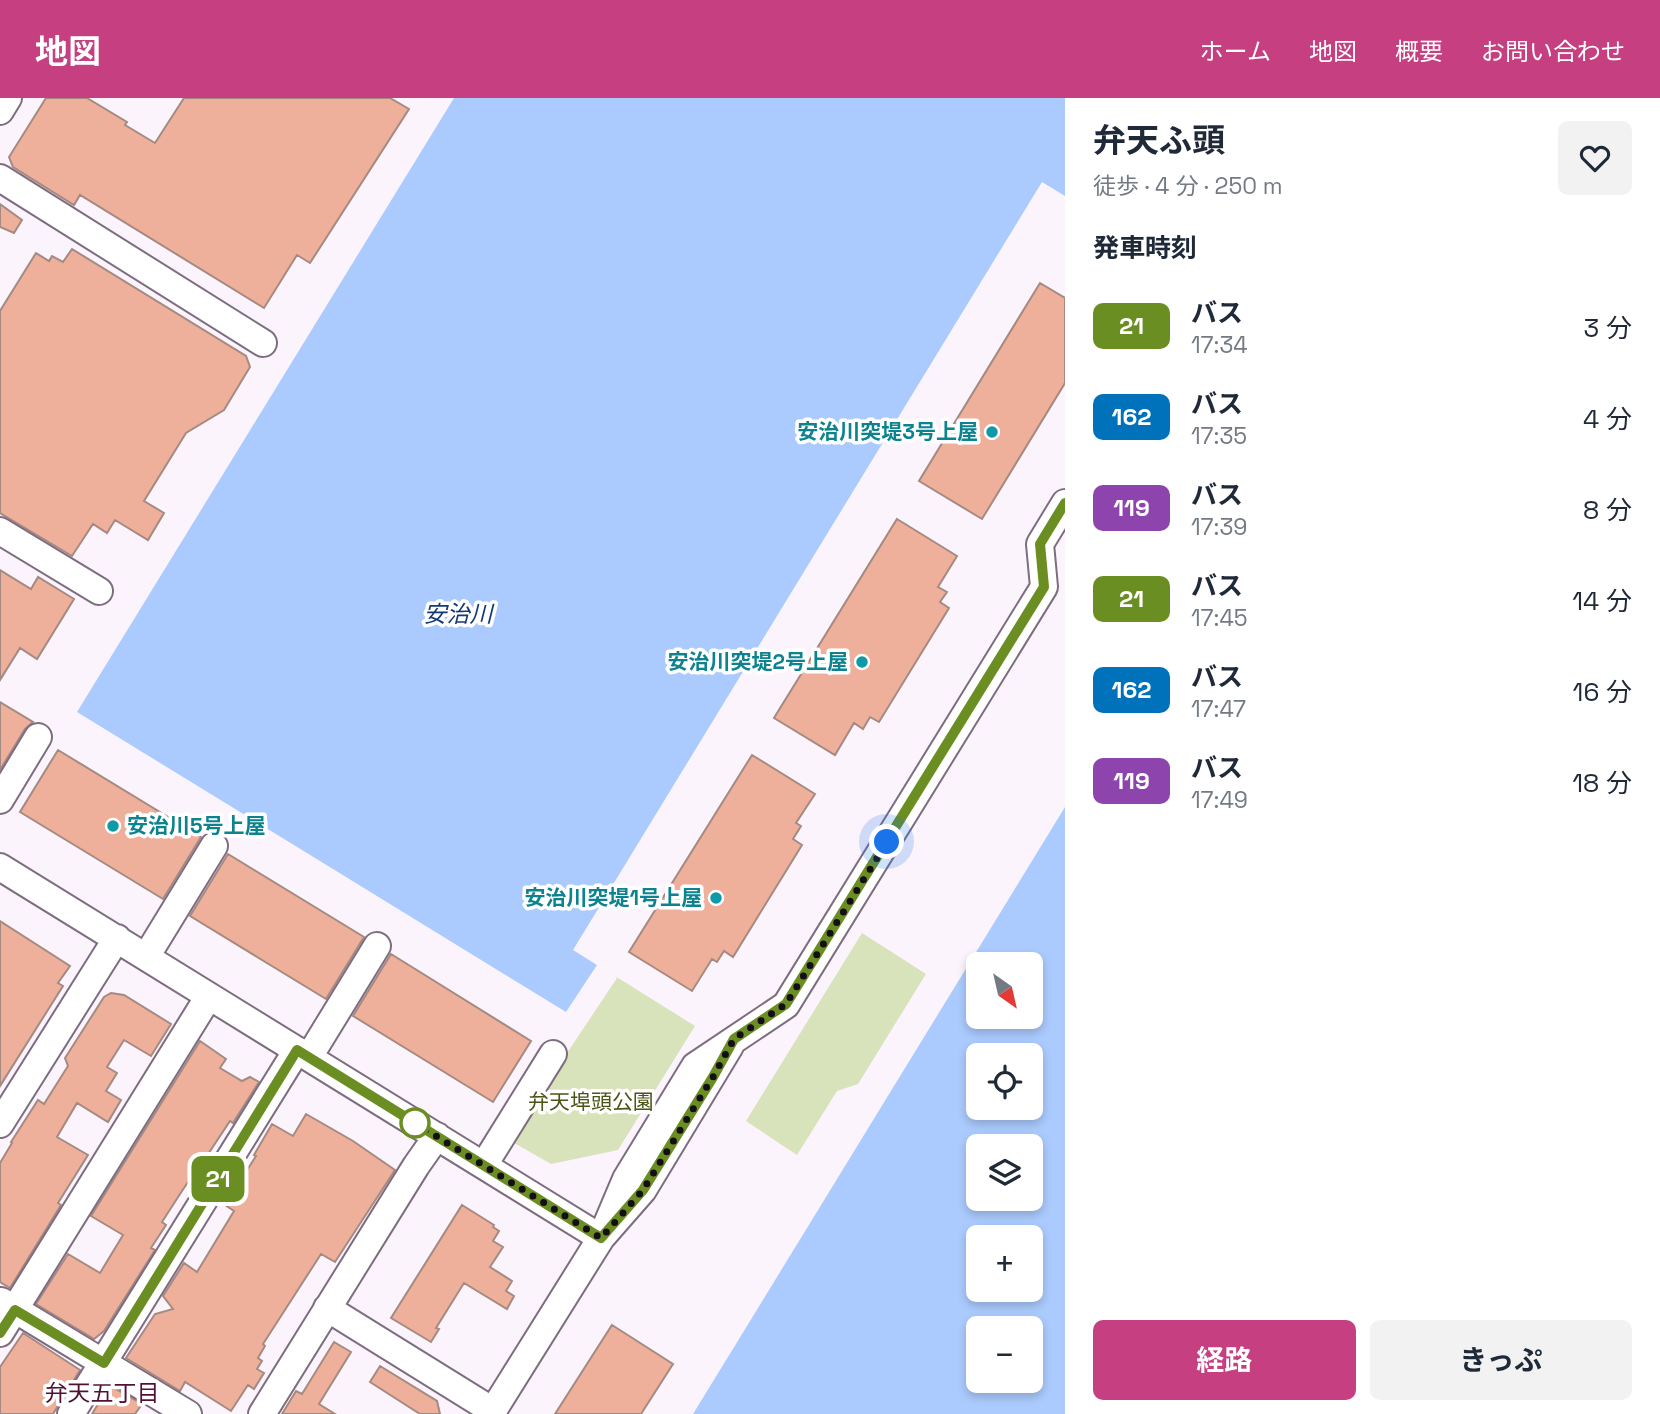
<!DOCTYPE html>
<html lang="ja">
<meta charset="utf-8">
<style>
body{margin:0;font-family:"Space Grotesk","Noto Sans JP",sans-serif;background:#f2f2f3;color:#1f2937;height:100vh;display:flex;flex-direction:column;font-size:26px;white-space:nowrap}
*{box-sizing:border-box;margin:0}
p{font-size:23px;color:#747a83}
.icon{flex:none;width:38px;height:38px;fill:none;stroke:currentColor;stroke-width:2;stroke-linecap:round;stroke-linejoin:round}
.map{position:relative;flex:1;overflow:hidden}
.drawer{display:flex;flex-direction:column;background:#fff;width:595px}
.drawer>*{flex:none}
.badge{padding:0 14px;border-radius:10px;font-size:24px;line-height:46px}
.needle{width:46px;rotate:146deg}
.fabs{position:absolute;left:966px;top:854px;display:grid;gap:14px}
.fabs a{display:grid;place-items:center;width:77px;height:77px;border-radius:10px;background:#fff;box-shadow:0 4px 10px #0003;font-size:35px}
.you{position:absolute;width:35px;height:35px;margin:-18px;border:5px solid #fff;border-radius:50%;background:#1a73e8;box-shadow:0 0 0 10px #1a73e833}
.map>.badge{position:absolute;translate:-50% -50%;box-shadow:0 0 0 4px #fff}
h2{padding:0 28px;font-size:26px;line-height:63px}
.round{display:grid;place-items:center;flex:none;width:74px;height:74px;border-radius:10px;background:#f2f2f3}
.summary{display:flex;align-items:center;justify-content:space-between;height:119px;padding:0 28px}
h1{font-size:33px;font-weight:700;line-height:52px}
.cta{display:flex;gap:14px;margin-top:auto;padding:14px 28px}
.cta a{flex:1;height:80px;border-radius:10px;background:#c53f81;color:#fff;font-size:28px;font-weight:700;line-height:80px;text-align:center}
.cta a+a{background:#f2f2f3;color:#1f2937}
ul{padding:0;list-style:none}
li{display:flex;align-items:center;gap:21px;height:91px;padding:0 28px}
li div{flex:1}
li b{display:block;font-size:26px}
li em{font-style:normal}
li .badge{min-width:77px;font-weight:700;text-align:center}
header{display:flex;align-items:center;gap:42px;box-sizing:border-box;height:98px;padding:0 35px;background:#c53f81;color:#fff}
header strong{font-size:33px}
nav{display:flex;gap:38px;margin-inline-start:auto;font-size:24px}
main{display:flex;flex:1;min-height:0}
.map>svg:first-child{display:block}
</style>
<header>
<strong>地図</strong>
<nav><a>ホーム</a><a>地図</a><a>概要</a><a>お問い合わせ</a></nav>
</header>
<main>
<div class="map">
<svg width="1065" height="1316" viewBox="0 0 1065 1316">
<rect width="100%" height="100%" fill="#fcf4fd"/>
<!-- green -->
<path fill="#d8e2bb" d="M862,835l64,41 -68,110 -21,7 -40,64 -51,-34z
M615,878l80,50 -77,124 -67,14 -42,-24 108,-162z"/>
<!-- water -->
<path fill="#abcbfe" fill-rule="evenodd" d="M454,0h611v98l-23,-14 -469,768 24,15 -31,47 -489,-300z
M1065,709v607h-372zM978,866h53v53h-53zM978,957h53v53h-53zM978,1048h53v53h-53zM978,1139h53v53h-53zM978,1230h53v53h-53z"/>
<!-- building -->
<path fill="#efb09b" stroke="#a58a81" stroke-width="2" d="M46,0h41l40,24 -2,3 30,18 29,-45h206l19,11 -99,154 -13,-8 -33,53 -184,-113 -6,10 -61,-38 -4,-10z
M0,106l22,16 -8,13 -14,-6z
M72,151l174,107 4,11 -26,43 -38,23 -42,68 20,12 -16,27 -33,-20 -8,13 -14,-9 -21,32 -72,-43v-202l36,-58 13,8 3,-5 11,6z
M1040,185l25,15v85l-83,136 -63,-38z
M897,421l60,37 -19,31 9,5 -7,10 9,6 -70,114 -9,-5 -7,12 -9,-6 -19,32 -61,-37z
M0,472l31,19 7,-12 36,22 -37,60 -17,-11 -20,32z
M0,604l33,20 -8,7 -25,41z
M58,652l143,87 -38,62 -143,-87z
M752,657l63,39 -19,29 5,3 -8,13 9,6 -69,112 -9,-6 -7,11 -5,-3 -20,32 -63,-39z
M228,756l136,83 -38,62 -136,-83z
M0,823l70,45 -12,17 5,3 -63,100z
M391,856l140,87 -38,61 -140,-86z
M111,895l13,2 47,29 -20,32 -27,-16 -17,27 10,6 -11,18 15,9 -13,22 -31,-19 -20,34 31,18 -30,48 3,2 -51,83 -10,-6v-119l12,-20 -1,-1 27,-42 6,4 24,-38 -3,-8 39,-61z
M200,943l26,18 -6,9 22,13 8,-4 9,5 -26,41 -3,-2 -41,62 -1,-1 -8,12 -18,28 4,3 -15,23 4,2 -51,81 -10,8 -58,-35 32,-50 32,19 23,-38 -32,-19z
M306,1016l47,27 42,29 -60,92 -14,-8 -58,90 2,2 -7,12 4,3 -5,8 7,4 -10,16 -6,-4 -17,26 -46,-29 -5,9 -54,-33 29,-44 18,-5 -10,-13 21,-33 13,9 37,-61 -9,-6 31,-49 -2,-1 18,-31 21,12z
M462,1107l32,20 -1,2 6,4 -6,10 10,6 -13,20 22,14 -6,10 8,5 -7,13 -43,-26 -28,45 3,1 -8,13 -40,-24z
M612,1227l61,39 -32,50h-86z
M23,1235l57,37 -27,44h-53v-47z
M334,1244l17,10 -32,52 16,10h-53l14,-23 6,3z
M380,1268l57,35 3,13h-20l-50,-32z
M108,1290h6l28,16 -7,10h-43z"/>
<g fill="none" stroke-linecap="round" stroke-linejoin="round">
<defs>
<path id="minor" d="M0,13l8,-13
M0,80l263,165
M0,433l99,60
M0,702l38,-63
M0,769l601,371
M146,859l68,-111
M309,959l68,-111
M0,1026l117,-186
M484,1067l69,-111
M601,1140l25,-59 69,-113 91,-61 258,-418 -4,-43 25,-41
M1,1203l187,113
M327,1210l166,103
M0,1235l209,-337
M71,1316l226,-364
M262,1316l154,-248 21,-30
M491,1316l110,-176 42,-48 87,-144"/>
</defs>
<!-- minor casing -->
<use href="#minor" stroke="#7e6d81" stroke-width="30"/>
<!-- minor -->
<use href="#minor" stroke="#fff" stroke-width="26"/>
</g>
<g fill="none" stroke-linecap="round" stroke-linejoin="round">
<defs>
<path id="line" d="M0,1235l15,-23 89,53 193,-313 304,188 42,-48 70,-113 21,-38 52,-35 258,-417 -4,-43 25,-41"/>
</defs>
<!-- line casing -->
<use href="#line" stroke="#fff" stroke-width="16"/>
<!-- line -->
<use href="#line" stroke="#6b8e23" stroke-width="10"/>
<!-- walk -->
<path stroke="#150e16" stroke-width="7" stroke-dasharray="0 12.6" d="M415,1025l186,115 42,-48 70,-113 21,-38 52,-35 101,-162"/>
</g>
<!-- markers -->
<g fill="#0f9aa8" stroke="#fff" stroke-width="2.5">
<circle cx="992" cy="334" r="7"/>
<circle cx="862" cy="564" r="7"/>
<circle cx="113" cy="728" r="7"/>
<circle cx="716" cy="800" r="7"/>
</g>
<circle fill="#fff" stroke="#6b8e23" stroke-width="3.5" cx="415" cy="1025" r="14"/>
<g text-anchor="middle" stroke-width="7" stroke-linejoin="round" paint-order="stroke">
<!-- culture labels -->
<g font-size="21" font-weight="bold" fill="#0d838f" stroke="#fff" text-anchor="end">
<text x="978" y="341">安治川突堤3号上屋</text>
<text x="848" y="571">安治川突堤2号上屋</text>
<text x="127" y="735" text-anchor="start">安治川5号上屋</text>
<text x="702" y="807">安治川突堤1号上屋</text>
</g>
<!-- park labels -->
<g font-size="21" fill="#4a5616" stroke="#fff">
<text x="591" y="1011">弁天埠頭公園</text>
</g>
<!-- water labels -->
<g font-size="23" font-style="italic" fill="#143974" stroke="#fff">
<text x="458" y="524">安治川</text>
</g>
<!-- neighbourhood labels -->
<g font-size="23" fill="#511131" stroke="#fff">
<text x="102" y="1303">弁天五丁目</text>
</g>
</g>
</svg>
<div class="fabs">
<a><svg class="needle" viewBox="-14 -14 28 28"><path d="M0-13l5 13h-10z" fill="#e53935"/><path d="M0 13l5-13h-10z" fill="#747a83"/></svg></a>
<a><svg class="icon" aria-label="locate" viewBox="0 0 24 24"><circle cx="12" cy="12" r="6"/><path d="M12 2v4M12 18v4M2 12h4M18 12h4"/></svg></a>
<a><svg class="icon" aria-label="layers" viewBox="0 0 24 24"><path d="M12 4l9 5-9 5-9-5zM3 14l9 5 9-5"/></svg></a>
<a>+</a>
<a>−</a>
</div>
<div class="you" style="left:887px;top:744px"></div>
<b class="badge" style="left:218px;top:1081px;background:#6b8e23;color:#fff">21</b>
</div>
<section class="drawer">
<div class="summary"><div><h1>弁天ふ頭</h1><p>徒歩 · 4 分 · 250 m</p></div><a class="round"><svg class="icon" aria-label="heart" viewBox="0 0 24 24"><path d="M12 20l-8-8c-3-5 5-10 8-4 3-6 11-1 8 4z"/></svg></a></div>
<h2>発車時刻</h2>
<ul>
<li><span class="badge" style="background:#6b8e23;color:#fff">21</span><div><b>バス</b><p>17:34</p></div><em>3 分</em></li>
<li><span class="badge" style="background:#0072bc;color:#fff">162</span><div><b>バス</b><p>17:35</p></div><em>4 分</em></li>
<li><span class="badge" style="background:#8e44ad;color:#fff">119</span><div><b>バス</b><p>17:39</p></div><em>8 分</em></li>
<li><span class="badge" style="background:#6b8e23;color:#fff">21</span><div><b>バス</b><p>17:45</p></div><em>14 分</em></li>
<li><span class="badge" style="background:#0072bc;color:#fff">162</span><div><b>バス</b><p>17:47</p></div><em>16 分</em></li>
<li><span class="badge" style="background:#8e44ad;color:#fff">119</span><div><b>バス</b><p>17:49</p></div><em>18 分</em></li>
</ul>
<div class="cta"><a>経路</a><a>きっぷ</a></div>
</section>
</main>
